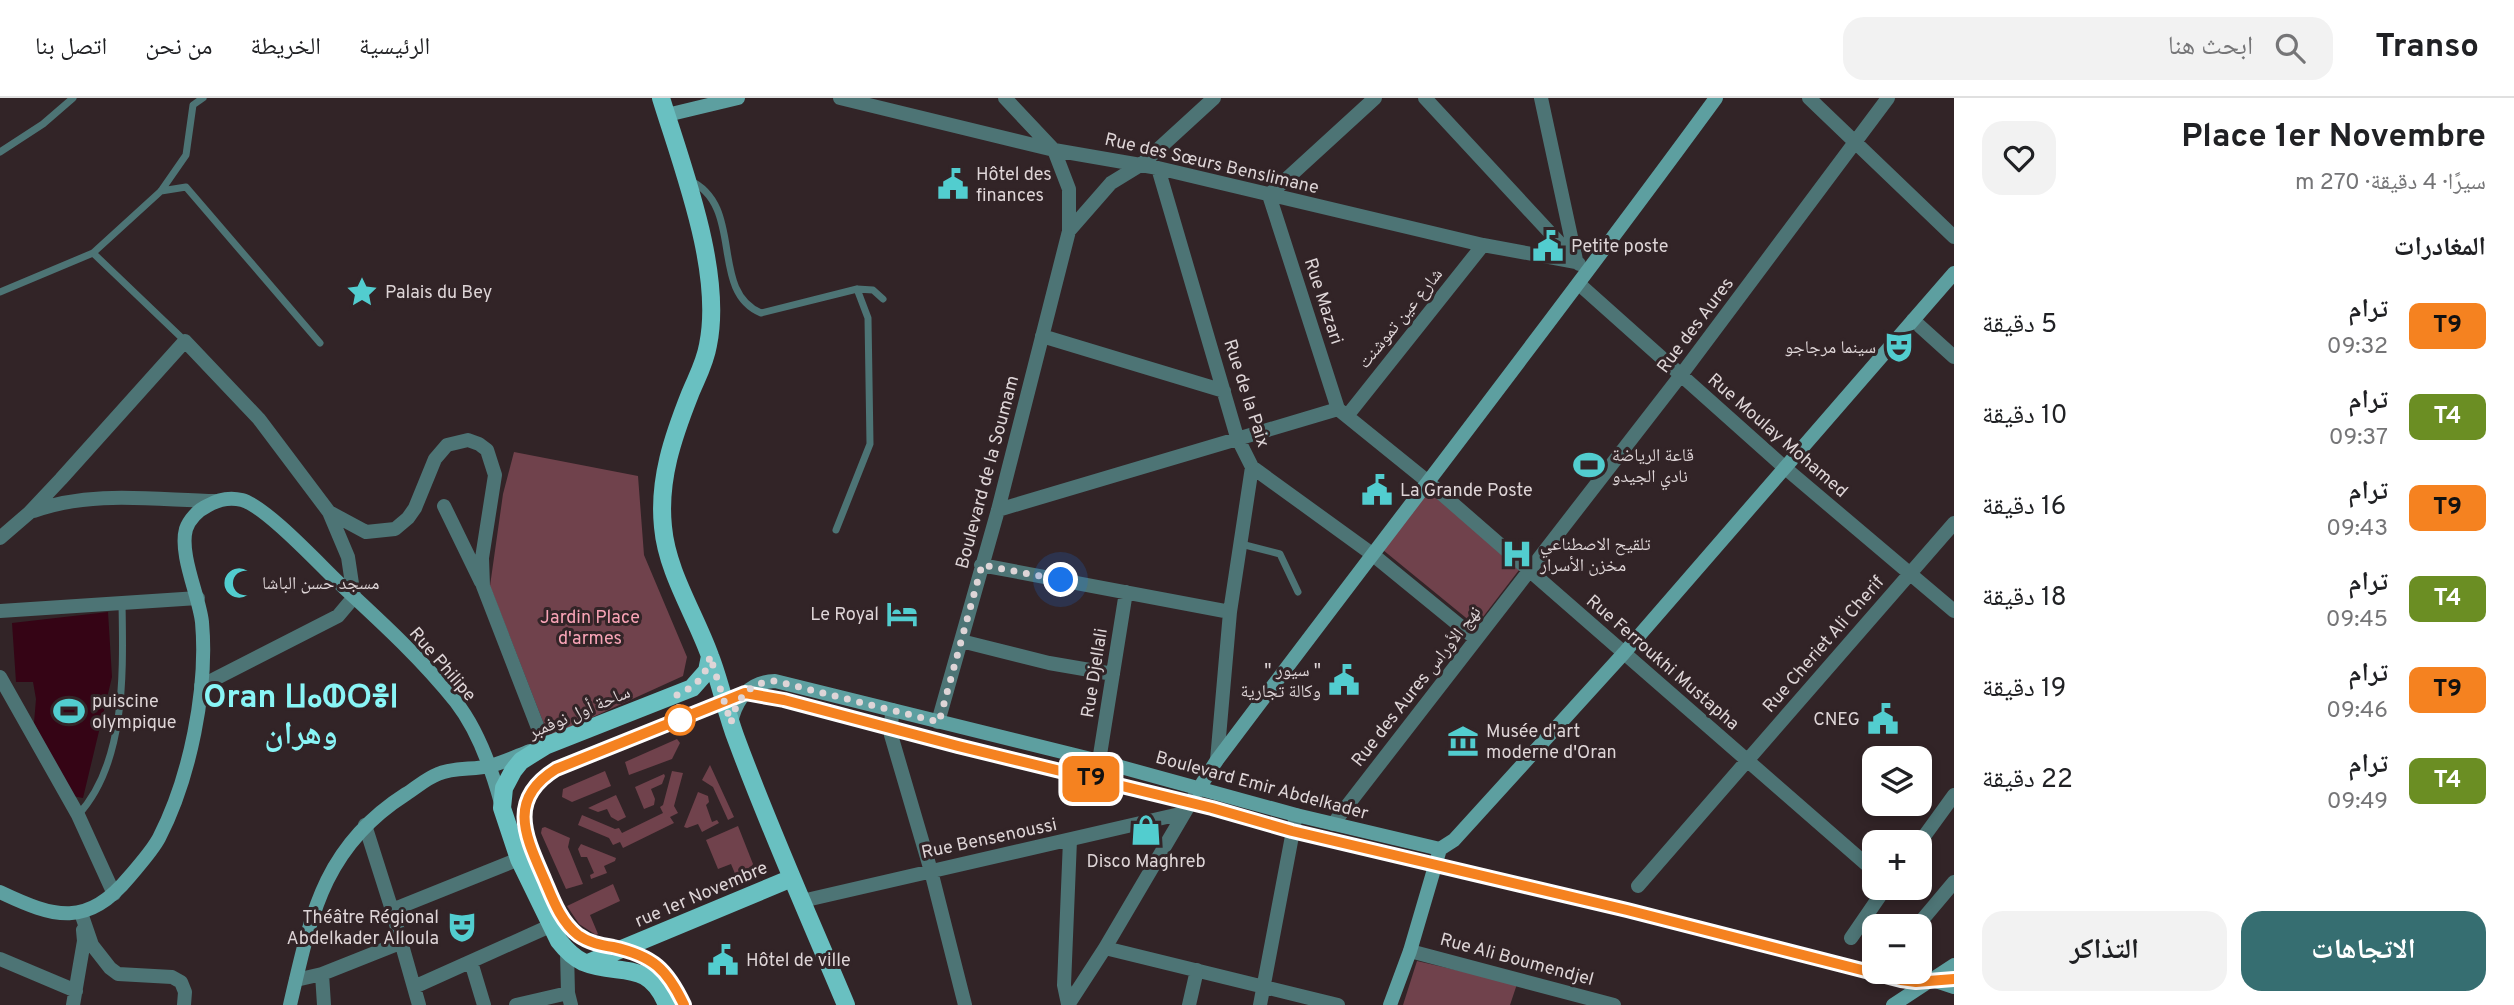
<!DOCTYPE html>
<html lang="ar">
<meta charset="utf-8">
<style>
body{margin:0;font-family:Overpass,"Noto Naskh Arabic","Noto Sans Tifinagh",sans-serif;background:#f2f2f2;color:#202124;direction:rtl;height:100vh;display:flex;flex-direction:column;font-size:26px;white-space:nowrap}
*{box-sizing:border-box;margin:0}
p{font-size:23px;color:#757577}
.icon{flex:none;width:38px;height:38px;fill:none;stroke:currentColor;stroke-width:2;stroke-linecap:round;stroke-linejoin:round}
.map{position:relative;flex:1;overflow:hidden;direction:ltr}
.drawer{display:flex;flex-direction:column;background:#fff;width:560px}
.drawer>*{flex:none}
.badge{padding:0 14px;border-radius:10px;font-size:24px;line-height:46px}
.tools{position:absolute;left:1862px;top:648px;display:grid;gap:14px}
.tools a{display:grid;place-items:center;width:70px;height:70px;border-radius:14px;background:#fff;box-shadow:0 4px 10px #0003;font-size:35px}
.you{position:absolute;width:35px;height:35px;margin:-18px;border:5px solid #fff;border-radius:50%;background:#1a73e8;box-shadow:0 0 0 10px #1a73e833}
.map>.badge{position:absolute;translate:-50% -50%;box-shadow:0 0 0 4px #fff}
h2{padding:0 28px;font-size:26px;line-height:63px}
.round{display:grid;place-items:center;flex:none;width:74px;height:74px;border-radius:21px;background:#f2f2f2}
.head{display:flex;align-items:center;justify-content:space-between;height:119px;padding:0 28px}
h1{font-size:33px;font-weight:700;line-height:52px}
.primary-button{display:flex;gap:14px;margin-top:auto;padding:14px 28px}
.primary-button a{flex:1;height:80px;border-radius:21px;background:#366e71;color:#fff;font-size:28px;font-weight:700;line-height:80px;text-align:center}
.primary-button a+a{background:#f2f2f2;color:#202124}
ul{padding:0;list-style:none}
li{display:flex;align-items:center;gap:21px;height:91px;padding:0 28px}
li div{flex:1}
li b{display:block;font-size:26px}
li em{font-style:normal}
li .badge{min-width:77px;font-weight:700;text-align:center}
header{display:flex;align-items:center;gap:42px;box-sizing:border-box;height:98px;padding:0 35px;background:#fff;border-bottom:2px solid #e0e0e0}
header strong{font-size:33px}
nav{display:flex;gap:38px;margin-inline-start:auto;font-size:24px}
.search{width:490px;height:63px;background:#f2f2f2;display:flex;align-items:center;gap:18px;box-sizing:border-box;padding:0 24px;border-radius:21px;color:#757577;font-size:26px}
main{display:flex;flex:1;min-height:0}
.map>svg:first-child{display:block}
</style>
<header>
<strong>Transo</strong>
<div class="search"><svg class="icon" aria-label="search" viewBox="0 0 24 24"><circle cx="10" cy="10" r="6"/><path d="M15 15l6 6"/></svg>ابحث هنا</div>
<nav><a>الرئيسية</a><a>الخريطة</a><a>من نحن</a><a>اتصل بنا</a></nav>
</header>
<main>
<section class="drawer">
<div class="head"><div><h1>Place 1er Novembre</h1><p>سيرًا · 4 دقيقة · 270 m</p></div><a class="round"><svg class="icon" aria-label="heart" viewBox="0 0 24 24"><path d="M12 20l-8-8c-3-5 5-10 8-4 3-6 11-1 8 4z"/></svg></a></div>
<h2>المغادرات</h2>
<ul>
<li><span class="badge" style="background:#f58220;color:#111">T9</span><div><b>ترام</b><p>09:32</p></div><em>5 دقيقة</em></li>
<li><span class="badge" style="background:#6b8e23;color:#fff">T4</span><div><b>ترام</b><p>09:37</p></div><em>10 دقيقة</em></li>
<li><span class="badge" style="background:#f58220;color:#111">T9</span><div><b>ترام</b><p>09:43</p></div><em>16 دقيقة</em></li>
<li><span class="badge" style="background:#6b8e23;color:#fff">T4</span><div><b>ترام</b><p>09:45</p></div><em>18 دقيقة</em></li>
<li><span class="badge" style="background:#f58220;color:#111">T9</span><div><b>ترام</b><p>09:46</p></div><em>19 دقيقة</em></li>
<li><span class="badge" style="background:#6b8e23;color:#fff">T4</span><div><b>ترام</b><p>09:49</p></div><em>22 دقيقة</em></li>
</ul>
<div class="primary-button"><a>الاتجاهات</a><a>التذاكر</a></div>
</section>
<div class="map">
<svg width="1954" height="907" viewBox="0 0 1954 907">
<rect width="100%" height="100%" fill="#322427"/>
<!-- green -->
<path fill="#70424c" d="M514,354l124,24 6,79 43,102 -4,19 -134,61 -59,-151 13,-92z
M1428,391l91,81 -43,56 -93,-76z
M677,641l3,4 -8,16 -43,16 -4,-13z
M710,667l24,52 -6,3 -15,-33 -11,-7z
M605,673l6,15 -39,16 -10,-5 1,-8z
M672,673l11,2 -9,33 4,7 -8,4 4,6 -51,25 -3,-6 -7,3 -4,-7 -31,-13 4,-10 33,14 4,-1 3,5 41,-20 -3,-6 3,-2z
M664,676l1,2 -3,8 -11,5 4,10 -1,6 -10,4 -9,-22z
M698,694l10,4 1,6 -3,3 6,17 5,-2 2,3 -17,9 -4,-8 -11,4 -3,-1z
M616,697l10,22 -8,4 -7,-4 -4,-8 -9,3 -10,-4z
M738,728l15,38 -4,6 -13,6 -5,-12 -13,5 -12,-29z
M545,729l25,11 -2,9 15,37 -17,5 -25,-56 1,-5z
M581,746l35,14 -1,3 -11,5 3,7 -16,6 -1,-4 4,-2 -7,-16h-6l-3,-8z
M613,786l7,17 -30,14 8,19 -2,1 -17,-11 -12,-18z
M1417,863l100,23 -7,21h-107z"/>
<!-- water -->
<path fill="#350415" d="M108,514l4,65 -29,121 -11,-2 -38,-73 2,-24 -3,-17h-17l-4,-59z"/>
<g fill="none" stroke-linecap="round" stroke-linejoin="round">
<!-- lane -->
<path stroke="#4d7475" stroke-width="7" d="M0,54l43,-28 30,-26
M689,82c57,26 19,111 72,133l96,-24 16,1 10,9
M161,93l25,-4 134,156
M93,155l92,88
M0,194l93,-39 68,-62 25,-36 7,-50 10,-7
M836,432l34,-86 -2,-126 -11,-29
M1241,446l39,10 18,38
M78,717c49,-53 45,-146 44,-213"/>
<!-- street -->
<path stroke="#4d7475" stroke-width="14" d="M840,0l214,52 104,18 325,77 93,17
M1375,0l-106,97 69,214 89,72 447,390
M1425,0l154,166
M1541,0l35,162
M1809,0l145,139
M1158,70l79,269 15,30 -22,145 -13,148
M1069,133l42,-48 31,-19 72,-66
M1579,186l205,183 170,144
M1913,222l41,37
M1042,238l182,55
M1347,318l136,-171
M1252,369l120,87 104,85
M444,408l37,76
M998,412l340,-101
M34,413c58,-21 121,-11 182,-10
M0,440l29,-25 32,-34 124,-138 74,78 70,93 37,20 29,-3 13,-11 7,-10 20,-49 12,-14 21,-5 11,4 8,6 8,25 -13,83 1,28 62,160
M981,467l249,47
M0,513l198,-13
M961,543l88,22 64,11
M0,579l78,138 36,79
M201,588l137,-70 16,-19 -6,-40 -19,-45
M892,612l-1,25 40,136 34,134
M938,624l60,-212 71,-279v-42l-15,-39 -49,-52
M1099,663l27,-169
M1333,726l348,-449 207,-277
M365,727l27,85 27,95
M1920,744l34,-47
M1638,788l316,-363
M802,803l382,-88
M392,812l127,-51
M81,815l11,32 18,23 8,6 54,3 9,5 4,10 -1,13
M1917,828l37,-44
M1851,840l35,-51
M1105,850l233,57
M1410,853l204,54
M567,854l1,41 3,12
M0,861l76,32
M471,864l13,43
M322,876l2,31
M296,882l26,-6 78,-31
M414,889l136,-61
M1068,906l-4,-19 6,-145
M73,907l11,-64 -1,-11
M516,907l52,-12
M1068,907l37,-57 93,-158
M1189,907l8,-35
M1260,907l36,-190"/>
<!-- secondary -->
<path stroke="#5d9fa0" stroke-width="14" d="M667,17l71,-17
M731,625c5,-24 18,-41 44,-42l324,80 197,54 144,34
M1198,692l19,-30c166,-221 336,-439 499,-662
M1440,751l14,-9 170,-187 330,-380
M0,794c55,26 87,36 130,-16 10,-12 22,-25 29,-38 31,-60 49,-149 43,-216 -3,-26 -23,-68 -16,-93 3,-9 12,-19 21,-23 10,-6 23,-9 35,-6 23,6 76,63 96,82 40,37 84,77 118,120 21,27 36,68 45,101
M1933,882l21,7
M290,907c21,-90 33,-158 116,-211 11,-7 21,-16 32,-20 15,-7 36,-4 52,-8 14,-4 27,-10 40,-15
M1390,907l20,-54 30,-102
M1893,907l61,-40"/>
<!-- primary -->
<path stroke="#69c0c1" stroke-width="18" d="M661,0c22,71 62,174 47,247 -3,18 -11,32 -18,49 -17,43 -32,86 -27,133 4,45 32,87 47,129 11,28 16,57 27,85 33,89 72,176 109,264
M588,865l204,-85
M667,907c-19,-47 -48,-28 -84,-43 -10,-5 -17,-12 -24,-21l-40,-82 -17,-51 2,-20 9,-17 8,-10 24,-15 147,-58 15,-17 3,-15"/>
<!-- tram -->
<path stroke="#978c8f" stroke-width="2" d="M684,907c-17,-36 -31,-48 -71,-58 -12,-2 -24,-4 -35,-12 -17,-13 -25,-35 -33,-54 -19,-44 -39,-81 11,-112l189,-76 39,7 175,46 253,62 80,23 335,79 274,70 15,2 38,-3"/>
</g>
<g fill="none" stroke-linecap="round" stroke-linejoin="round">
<defs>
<path id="line" d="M684,907c-17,-36 -31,-49 -71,-58 -12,-2 -24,-4 -35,-12 -17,-13 -25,-35 -33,-54 -19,-44 -39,-81 11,-112l189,-76 39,7 174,46 254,62 80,23 335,79 274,70 15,2 38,-3"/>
</defs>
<!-- line casing -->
<use href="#line" stroke="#fff" stroke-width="16"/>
<!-- line -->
<use href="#line" stroke="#f58220" stroke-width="10"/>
<!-- walk -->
<path stroke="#ded5d7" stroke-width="7" stroke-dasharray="0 12.6" d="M680,622l-3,-25c19,-9 29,-18 33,-39l21,67c5,-24 18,-41 44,-42l164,41 43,-157 79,15"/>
</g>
<!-- icons -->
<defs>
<symbol id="civic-bare" viewBox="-9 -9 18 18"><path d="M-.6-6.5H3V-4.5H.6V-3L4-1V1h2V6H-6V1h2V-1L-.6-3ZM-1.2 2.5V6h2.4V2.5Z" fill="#52cdcf" stroke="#322427" stroke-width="2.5" paint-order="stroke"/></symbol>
<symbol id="sight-bare" viewBox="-9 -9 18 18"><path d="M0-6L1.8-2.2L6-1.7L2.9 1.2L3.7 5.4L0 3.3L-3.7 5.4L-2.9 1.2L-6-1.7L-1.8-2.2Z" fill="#52cdcf" stroke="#322427" stroke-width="2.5" paint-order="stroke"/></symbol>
<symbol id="theatre-bare" viewBox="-9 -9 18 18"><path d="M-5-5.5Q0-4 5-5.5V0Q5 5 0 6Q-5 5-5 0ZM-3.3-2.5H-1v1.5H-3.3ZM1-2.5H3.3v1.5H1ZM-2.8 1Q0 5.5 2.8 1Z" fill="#52cdcf" stroke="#322427" stroke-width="2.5" paint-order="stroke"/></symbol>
<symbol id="stadium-bare" viewBox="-9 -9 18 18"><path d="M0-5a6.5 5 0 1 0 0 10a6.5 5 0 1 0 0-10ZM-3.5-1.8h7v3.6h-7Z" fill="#52cdcf" stroke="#322427" stroke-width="2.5" paint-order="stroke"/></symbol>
<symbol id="hospital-bare" viewBox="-9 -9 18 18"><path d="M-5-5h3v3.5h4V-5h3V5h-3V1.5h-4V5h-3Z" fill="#52cdcf" stroke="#322427" stroke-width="2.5" paint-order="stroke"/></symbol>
<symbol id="mosque-bare" viewBox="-9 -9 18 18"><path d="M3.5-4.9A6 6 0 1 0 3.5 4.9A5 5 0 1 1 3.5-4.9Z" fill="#52cdcf" stroke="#322427" stroke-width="2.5" paint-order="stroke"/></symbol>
<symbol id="hotel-bare" viewBox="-9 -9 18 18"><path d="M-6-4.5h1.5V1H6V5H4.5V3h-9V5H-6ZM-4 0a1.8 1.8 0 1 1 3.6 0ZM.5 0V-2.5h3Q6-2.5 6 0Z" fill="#52cdcf" stroke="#322427" stroke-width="2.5" paint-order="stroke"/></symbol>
<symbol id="museum-bare" viewBox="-9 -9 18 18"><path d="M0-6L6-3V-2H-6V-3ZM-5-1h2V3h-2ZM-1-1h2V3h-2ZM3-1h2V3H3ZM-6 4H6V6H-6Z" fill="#52cdcf" stroke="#322427" stroke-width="2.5" paint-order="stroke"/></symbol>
<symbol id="shop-bare" viewBox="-9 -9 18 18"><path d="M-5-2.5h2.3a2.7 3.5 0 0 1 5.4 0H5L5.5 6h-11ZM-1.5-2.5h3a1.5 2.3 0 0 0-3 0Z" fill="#52cdcf" stroke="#322427" stroke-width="2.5" paint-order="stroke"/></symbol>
</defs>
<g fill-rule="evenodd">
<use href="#civic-bare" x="931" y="64" width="44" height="44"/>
<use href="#civic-bare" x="1526" y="126" width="44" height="44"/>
<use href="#sight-bare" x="340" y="172" width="44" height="44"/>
<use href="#theatre-bare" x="1877" y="227" width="44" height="44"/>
<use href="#stadium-bare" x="1567" y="345" width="44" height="44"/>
<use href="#civic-bare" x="1355" y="370" width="44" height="44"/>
<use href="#hospital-bare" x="1495" y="434" width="44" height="44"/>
<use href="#mosque-bare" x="217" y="463" width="44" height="44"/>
<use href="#hotel-bare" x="880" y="494" width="44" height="44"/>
<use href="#civic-bare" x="1322" y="560" width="44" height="44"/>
<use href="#stadium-bare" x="47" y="591" width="44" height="44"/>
<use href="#civic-bare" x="1861" y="599" width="44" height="44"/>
<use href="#museum-bare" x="1441" y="621" width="44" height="44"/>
<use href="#shop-bare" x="1124" y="710" width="44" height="44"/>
<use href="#theatre-bare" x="440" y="807" width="44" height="44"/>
<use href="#civic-bare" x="701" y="840" width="44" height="44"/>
</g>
<!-- markers -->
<circle fill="#fff" stroke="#f58220" stroke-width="3.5" cx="680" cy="622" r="14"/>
<g text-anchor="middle" stroke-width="6" stroke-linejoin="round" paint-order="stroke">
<!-- street labels -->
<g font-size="18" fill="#ded5d7" stroke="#322427">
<text transform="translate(1212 65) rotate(13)" y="6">Rue des Sœurs Benslimane</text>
<text transform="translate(1324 203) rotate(72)" y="6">Rue Mazari</text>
<text transform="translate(1400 220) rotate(-51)" y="6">شارع عين تموشنت</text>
<text transform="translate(1695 227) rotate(-53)" y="6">Rue des Aures</text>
<text transform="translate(1247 295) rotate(72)" y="6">Rue de la Paix</text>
<text transform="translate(1778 337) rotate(41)" y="6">Rue Moulay Mohamed</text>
<text transform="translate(987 374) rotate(-75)" y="6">Boulevard de la Soumam</text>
<text transform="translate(1823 546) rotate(-49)" y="6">Rue Cheriet Ali Cherif</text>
<text transform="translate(1663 564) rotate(41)" y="6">Rue Ferroukhi Mustapha</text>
<text transform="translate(443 566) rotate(49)" y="6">Rue Philipe</text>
<text transform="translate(1094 575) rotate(-81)" y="6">Rue Djellali</text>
<text transform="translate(1416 588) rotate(-52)" y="6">Rue des Aures نهج الأوراس</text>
<text transform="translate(579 614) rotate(-23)" y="6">ساحة أول نوفمبر</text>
<text transform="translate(1262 687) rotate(15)" y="6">Boulevard Emir Abdelkader</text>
<text transform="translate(989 740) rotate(-12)" y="6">Rue Bensenoussi</text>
<text transform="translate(701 796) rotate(-23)" y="6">rue 1er Novembre</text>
<text transform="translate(1517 861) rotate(15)" y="6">Rue Ali Boumendjel</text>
</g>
<!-- poi labels -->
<g font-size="18" fill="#ded5d7" stroke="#322427" text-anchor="start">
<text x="976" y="82">Hôtel des<tspan x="976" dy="21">finances</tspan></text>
<text x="1571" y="154">Petite poste</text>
<text x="385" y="200">Palais du Bey</text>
<text x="1876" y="255" text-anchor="end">سينما مرجاجو</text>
<text x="1612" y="363">قاعة الرياضة<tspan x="1612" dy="21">نادي الجيدو</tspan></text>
<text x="1400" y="398">La Grande Poste</text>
<text x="1540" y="452">تلقيح الاصطناعي<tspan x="1540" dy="21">مخزن الأسرار</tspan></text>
<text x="262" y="491">مسجد حسن الباشا</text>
<text x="879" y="522" text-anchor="end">Le Royal</text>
<text x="1321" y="578" text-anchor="end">" سيور "<tspan x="1321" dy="21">وكالة تجارية</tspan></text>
<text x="92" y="609">puiscine<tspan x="92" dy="21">olympique</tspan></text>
<text x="1860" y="627" text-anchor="end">CNEG</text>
<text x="1486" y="639">Musée d'art<tspan x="1486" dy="21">moderne d'Oran</tspan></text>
<text x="1146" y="769" text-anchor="middle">Disco Maghreb</text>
<text x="439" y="825" text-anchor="end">Théâtre Régional<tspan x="439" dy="21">Abdelkader Alloula</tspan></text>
<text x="746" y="868">Hôtel de ville</text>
</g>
<!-- park labels -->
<g font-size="18" fill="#f9a4b7" stroke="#322427">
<text x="590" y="525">Jardin Place<tspan x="590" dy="21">d'armes</tspan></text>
</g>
<!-- town labels -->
<g font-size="32" font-weight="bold" fill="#89f5f6" stroke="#322427">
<text x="301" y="609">Oran ⵡⴰⵀⵔⴻⵏ<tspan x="301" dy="37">وهران</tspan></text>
</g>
</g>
</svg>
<div class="tools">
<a><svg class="icon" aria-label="layers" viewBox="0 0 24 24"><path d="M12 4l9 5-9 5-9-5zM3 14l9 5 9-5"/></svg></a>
<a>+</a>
<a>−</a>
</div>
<div class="you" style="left:1061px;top:482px"></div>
<b class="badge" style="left:1091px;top:681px;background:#f58220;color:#111">T9</b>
</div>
</main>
